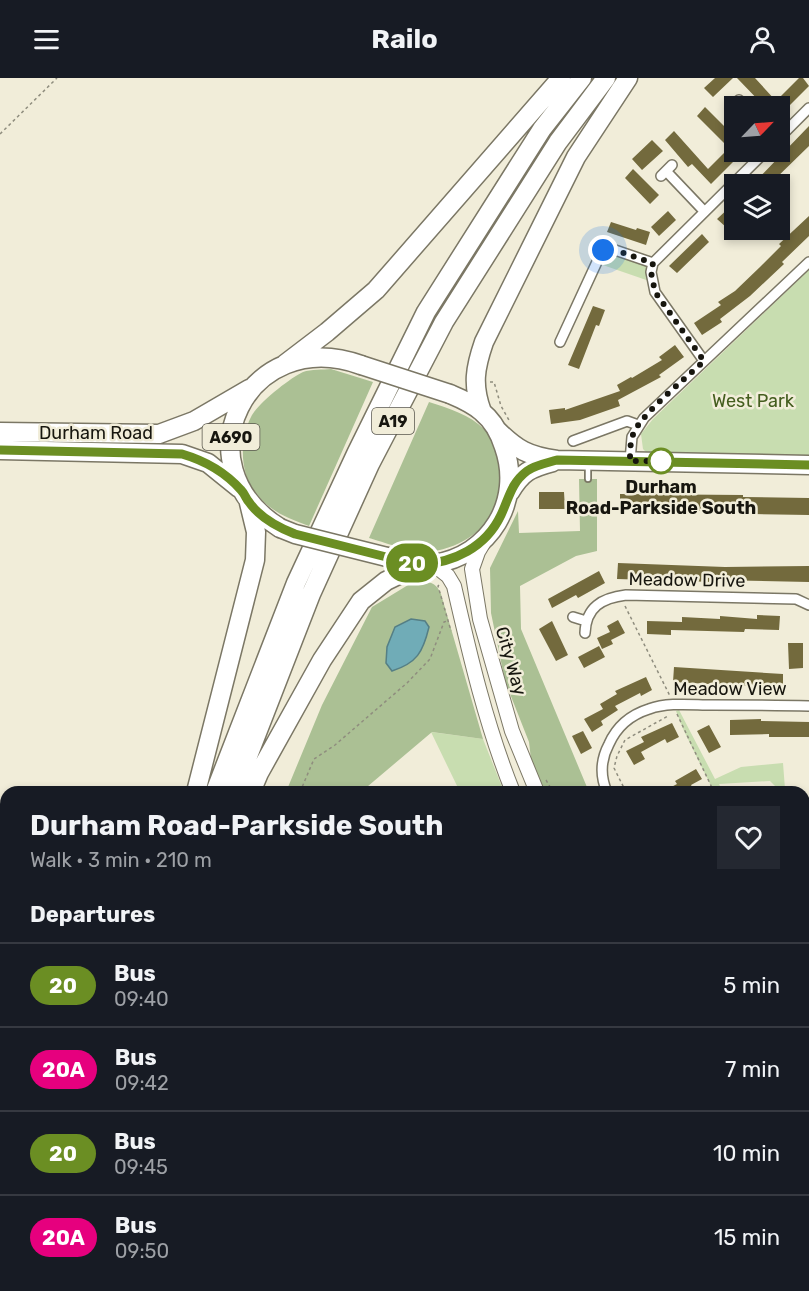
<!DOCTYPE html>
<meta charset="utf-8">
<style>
body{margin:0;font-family:Rubik,sans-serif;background:#242831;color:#f1f3f6;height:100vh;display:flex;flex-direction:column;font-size:22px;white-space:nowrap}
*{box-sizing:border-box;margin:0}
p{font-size:20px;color:#9ea1a6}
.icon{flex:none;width:33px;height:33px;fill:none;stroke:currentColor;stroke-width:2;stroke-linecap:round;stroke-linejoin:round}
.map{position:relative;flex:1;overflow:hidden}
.side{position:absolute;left:0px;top:708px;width:810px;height:506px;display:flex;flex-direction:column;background:#171b24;border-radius:18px 18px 0 0;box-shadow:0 3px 9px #0003}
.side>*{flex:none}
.badge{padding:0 12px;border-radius:20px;font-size:21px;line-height:39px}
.needle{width:39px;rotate:65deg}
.fabs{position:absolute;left:724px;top:18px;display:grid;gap:12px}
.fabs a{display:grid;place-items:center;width:66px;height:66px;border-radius:0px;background:#171b24;box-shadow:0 3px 9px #0003;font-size:30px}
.you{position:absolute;width:30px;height:30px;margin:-15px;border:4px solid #fff;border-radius:50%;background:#1a73e8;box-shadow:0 0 0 9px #1a73e833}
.map>.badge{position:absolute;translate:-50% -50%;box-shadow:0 0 0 3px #fff}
h2{padding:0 30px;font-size:22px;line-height:54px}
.round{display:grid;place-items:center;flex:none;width:63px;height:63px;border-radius:0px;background:#242831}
.overview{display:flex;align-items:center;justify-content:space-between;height:102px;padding:0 30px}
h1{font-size:28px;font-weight:700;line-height:45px}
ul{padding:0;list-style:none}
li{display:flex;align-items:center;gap:18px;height:84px;padding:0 30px;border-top:2px solid #363941}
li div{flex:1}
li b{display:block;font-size:22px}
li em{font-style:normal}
li .badge{min-width:66px;font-weight:700;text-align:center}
header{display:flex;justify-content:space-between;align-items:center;height:78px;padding:0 30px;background:#171b24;font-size:27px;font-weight:700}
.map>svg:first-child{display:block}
</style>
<header><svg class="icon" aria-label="menu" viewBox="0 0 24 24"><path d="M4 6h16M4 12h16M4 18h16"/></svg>Railo<svg class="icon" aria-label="person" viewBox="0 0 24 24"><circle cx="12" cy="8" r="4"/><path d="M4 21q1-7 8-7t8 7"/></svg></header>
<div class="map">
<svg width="809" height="1213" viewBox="0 0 809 1213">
<rect width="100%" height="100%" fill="#f1edd9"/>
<!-- green -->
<path fill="#c8ddb0" d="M602,173l51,12 -1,19 -55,-19z
M809,192v188l-161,-4 -5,-5 -2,-15 12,-15z
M679,632l36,69 26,-12 42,-4 2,26h-7l-8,-8 -51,3 4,8h-9l-30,-61 -8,-20z
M431,654l52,7 21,53h-44z
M296,1208h98l-10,5 -39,-3 -1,3h-46z
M411,1208h94l-3,5h-88z"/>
<!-- forest -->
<path fill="#abc094" d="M331,291l42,13 -64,144c-22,-8 -40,-15 -54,-34 -16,-20 -15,-54 -4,-75 6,-13 39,-39 52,-45 8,-3 20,-2 28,-3z
M429,324c21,7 40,12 56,28 5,5 8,13 11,20 22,51 -17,98 -70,102 -12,1 -43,-10 -57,-14z
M579,401h18v72l-21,5 -56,30 1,43 68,163h-52l-3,-7 -5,-43 -24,-61 -14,-68 -1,-45 28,-57 1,22 61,-2z
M422,503c11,1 15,4 19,13l42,145 -51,-7 -71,60h-75l36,-87 50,-98 41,-25z
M804,1180l5,1v32h-21l-4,-3 -3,3h-51l6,-5h68z"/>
<!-- water -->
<path fill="#70acb7" stroke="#557f85" stroke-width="1.5" d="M411,541l14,2 4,6c-6,25 -12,36 -37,44l-6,-8 1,-16 8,-20z"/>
<!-- building -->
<path fill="#736a3d" d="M715,0h18l-20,19 -9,-9z
M737,0h18l21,23 23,-23h4l6,8 -29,29v-9h-16z
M705,29l30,30v15h8l-32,32 -19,-20 -4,3 -23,-27 9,-9 34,38 21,-21 -32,-32z
M809,48v20l-39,38h-17z
M652,62l11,11 -21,19 -10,-11z
M633,91l26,26 -9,9 -25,-26z
M731,128l4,4v10l-8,8 -10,-9z
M668,133l8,9 -17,16 -8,-9z
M809,138v20l-27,26 2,2 -34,32 -30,23 2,3 -20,13 -8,-12 27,-18 -3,-3 17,-11 25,-24 21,-21 -2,-2z
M611,144l25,8 1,-2 13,4 -4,13 -39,-13z
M702,156l7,8 -32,31 -8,-7z
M593,228l12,4 -6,16 -3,-1 -17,44 -11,-4z
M675,267l9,12 -25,18 2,2 -43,23 2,6 -40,14 -29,4 -2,-14 16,-2v2l55,-19 -3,-6 14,-8 1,1 30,-18 -3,-3z
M539,414h25l1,17h-26z
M620,416l123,1v2l66,1v17l-54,-1v-3h-135z
M618,485l107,4 84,-1v16l-96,-2v2l-96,-3z
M599,493l6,12 -27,15 -2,-3 -24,13 -4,-9z
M757,537l23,1 -1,14 -34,-1 -1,3 -73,-2v5l-24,-1v-13l35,1v-5l38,2v-3l37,3z
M618,542l7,13 -14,7 2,4 -11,5 -5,-11 13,-6 -3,-6z
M552,543l16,34 -12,6 -17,-32z
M788,565h15v25l-14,1z
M599,568l6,11 -21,11 -6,-11z
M674,589l109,7v14l-110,-6z
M646,599l6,13 -11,6 -1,-3 -25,13 3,4 -17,11 2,4 -11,7 -8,-13 19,-10 -3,-5 17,-10 -2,-3z
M761,641v2l48,1v15h-40v-3l-39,1v-15z
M672,645l7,14 -12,6 -2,-4 -24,13 4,7 -11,6 -8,-14 18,-9 -3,-5z
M709,647l12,22 -12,6 -12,-22z
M583,653l9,17 -11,6 -9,-18z
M696,691l6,10 -11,6 1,2 -9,5h-21l15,-8 -2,-3z"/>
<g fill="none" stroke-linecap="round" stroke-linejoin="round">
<defs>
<path id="lane" d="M588,385v16
M576,1208l6,5
M502,1213l3,-5
M669,1213l5,-5"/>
<path id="street" d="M730,31l9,-9
M780,59l29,-29
M666,93l38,40
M661,98l11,-11
M560,264l42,-91 7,-3 44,15
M704,283l-49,-69 -4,-20 2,-9 112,-111
M573,363l54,-20 11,4
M630,383l2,-24 12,-19 165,-156
M573,539l13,4
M585,555c1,-26 17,-35 41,-38l170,4 13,6
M607,714c-7,-16 -6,-33 2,-48 8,-18 21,-29 40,-35 20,-7 43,-4 63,-4 33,0 65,0 97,1
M804,730l5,-3
M804,773l5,8
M804,1012l5,6
M467,1208l12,5
M329,1213l3,-5
M709,1213l5,-5
M730,1213l6,-5"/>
<path id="secondary" d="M484,464l-6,10 -6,17 8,50 32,112 25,61
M433,486l15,12 6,10c16,70 32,139 59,206
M804,1109l5,2
M804,1180l5,-2"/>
<path id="highway" d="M285,286l42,-32 49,-42 185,-212
M482,334c-10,-27 -7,-44 2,-70l92,-185 52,-79
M496,351c21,21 32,27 61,31l252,5
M0,354l159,2 35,-13 55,-32
M0,372l182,4 26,9 31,25
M510,414c12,-20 20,-24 43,-30
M280,450c-102,-63 -33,-204 81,-163
M387,479c15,4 30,9 46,7 57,-8 90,-63 71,-117 -4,-13 -11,-26 -22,-35 -9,-8 -20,-13 -32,-18
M196,714l59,-232 1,-28 -7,-29
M215,714l81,-209 60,-129 70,-142 116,-183 40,-51
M234,714l77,-198 59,-130 74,-142 114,-180 48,-64
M251,714l8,-19 63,-113 39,-59 25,-20 33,-16
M85,1213l1,-5
M102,1213l1,-5"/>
</defs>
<!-- lane casing -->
<use href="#lane" stroke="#7b7765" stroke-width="8"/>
<!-- street casing -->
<use href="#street" stroke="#7b7765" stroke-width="12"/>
<!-- secondary casing -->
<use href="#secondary" stroke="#7b7765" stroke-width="16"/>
<!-- highway casing -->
<use href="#highway" stroke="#7b7765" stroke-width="21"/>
<!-- path -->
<path stroke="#8f8d7e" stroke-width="1.5" stroke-dasharray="3 3" stroke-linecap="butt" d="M0,56l57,-56
M490,304h4l7,24 9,16
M439,507l-1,1 13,45
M625,528l45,90
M677,636l37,78
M546,702l7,12
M300,714l14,-33 21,-14 72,-62 23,-24 14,-37 3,-1
M626,714l-12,-24 3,-12 8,-16 43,-24
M804,869l4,6
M805,893l3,-18
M804,1082l5,3
M804,1196l5,1
M433,1208l11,5
M150,1213l1,-5
M317,1213l3,-5
M520,1213l1,-5
M687,1213l5,-5
M746,1213l8,-5"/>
<!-- lane -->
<use href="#lane" stroke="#fff" stroke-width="4.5"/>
<!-- street -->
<use href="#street" stroke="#fff" stroke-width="9"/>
<!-- secondary -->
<use href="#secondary" stroke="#fff" stroke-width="14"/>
<!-- highway -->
<use href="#highway" stroke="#fff" stroke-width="18"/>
<defs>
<path id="highway-bridge" d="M361,287l89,29
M280,450l15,6 92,23"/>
</defs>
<!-- highway-bridge casing -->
<use href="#highway-bridge" stroke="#7b7765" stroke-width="21" stroke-linecap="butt"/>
<!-- highway-bridge -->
<use href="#highway-bridge" stroke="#fff" stroke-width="18"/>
</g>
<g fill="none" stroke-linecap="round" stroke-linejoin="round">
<defs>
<path id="line" d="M0,372l182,4c24,7 43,18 59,36 4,4 5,9 8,12 11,16 28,25 46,32l123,31c36,-2 68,-18 83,-50 8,-17 10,-32 26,-44 8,-6 20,-8 30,-11l252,5"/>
</defs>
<!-- line casing -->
<use href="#line" stroke="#fff" stroke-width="14"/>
<!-- line -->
<use href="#line" stroke="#6b8e23" stroke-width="9"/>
<!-- walk -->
<path stroke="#17160f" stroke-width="6" stroke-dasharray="0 10.8" d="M603,172l6,-2 44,15 -2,9 4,20 49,69c-17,16 -61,52 -70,71 -4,9 -4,20 -4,29h31"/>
</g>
<!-- markers -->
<circle fill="#fff" stroke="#6b8e23" stroke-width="3" cx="661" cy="383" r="12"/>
<g text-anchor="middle" stroke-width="5" stroke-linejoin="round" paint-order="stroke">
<!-- shield labels -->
<g fill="#f1edd9" stroke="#58564c" stroke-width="1.5">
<rect x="372" y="330" width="42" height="26" rx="4.5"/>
<rect x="202.5" y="346" width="57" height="26" rx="4.5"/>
</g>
<g font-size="16" font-weight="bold" fill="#17160f">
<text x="393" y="349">A19</text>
<text x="231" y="365">A690</text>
</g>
<!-- park labels -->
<g font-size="18" fill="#445d1e" stroke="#f1edd9">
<text x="753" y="329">West Park</text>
</g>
<!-- street labels -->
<g font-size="18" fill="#17160f" stroke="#f1edd9">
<text x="96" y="361">Durham Road</text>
<text transform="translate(687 502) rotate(1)" y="6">Meadow Drive</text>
<text transform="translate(511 583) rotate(74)" y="6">City Way</text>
<text x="730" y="617">Meadow View</text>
</g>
<!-- stop labels -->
<g font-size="18" font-weight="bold" fill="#17160f" stroke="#f1edd9">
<text x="661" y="415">Durham<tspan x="661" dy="21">Road-Parkside South</tspan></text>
</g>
</g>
</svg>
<div class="fabs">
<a><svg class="needle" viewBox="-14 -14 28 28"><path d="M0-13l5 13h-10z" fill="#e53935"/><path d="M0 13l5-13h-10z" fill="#9ea1a6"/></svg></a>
<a><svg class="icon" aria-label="layers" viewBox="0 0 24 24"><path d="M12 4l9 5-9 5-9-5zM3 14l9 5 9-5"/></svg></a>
</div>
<div class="you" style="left:603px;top:172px"></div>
<b class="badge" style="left:412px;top:485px;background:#6b8e23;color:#fff">20</b>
<section class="side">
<div class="overview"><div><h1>Durham Road-Parkside South</h1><p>Walk · 3 min · 210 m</p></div><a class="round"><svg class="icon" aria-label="heart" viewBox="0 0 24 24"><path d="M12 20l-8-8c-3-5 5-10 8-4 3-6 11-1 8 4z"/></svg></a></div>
<h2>Departures</h2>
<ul>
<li><span class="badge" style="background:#6b8e23;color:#fff">20</span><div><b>Bus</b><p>09:40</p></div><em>5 min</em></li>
<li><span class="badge" style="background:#e6007e;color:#fff">20A</span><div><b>Bus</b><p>09:42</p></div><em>7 min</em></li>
<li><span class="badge" style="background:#6b8e23;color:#fff">20</span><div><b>Bus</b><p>09:45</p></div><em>10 min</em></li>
<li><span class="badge" style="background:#e6007e;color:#fff">20A</span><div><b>Bus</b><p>09:50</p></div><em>15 min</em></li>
</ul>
</section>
</div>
